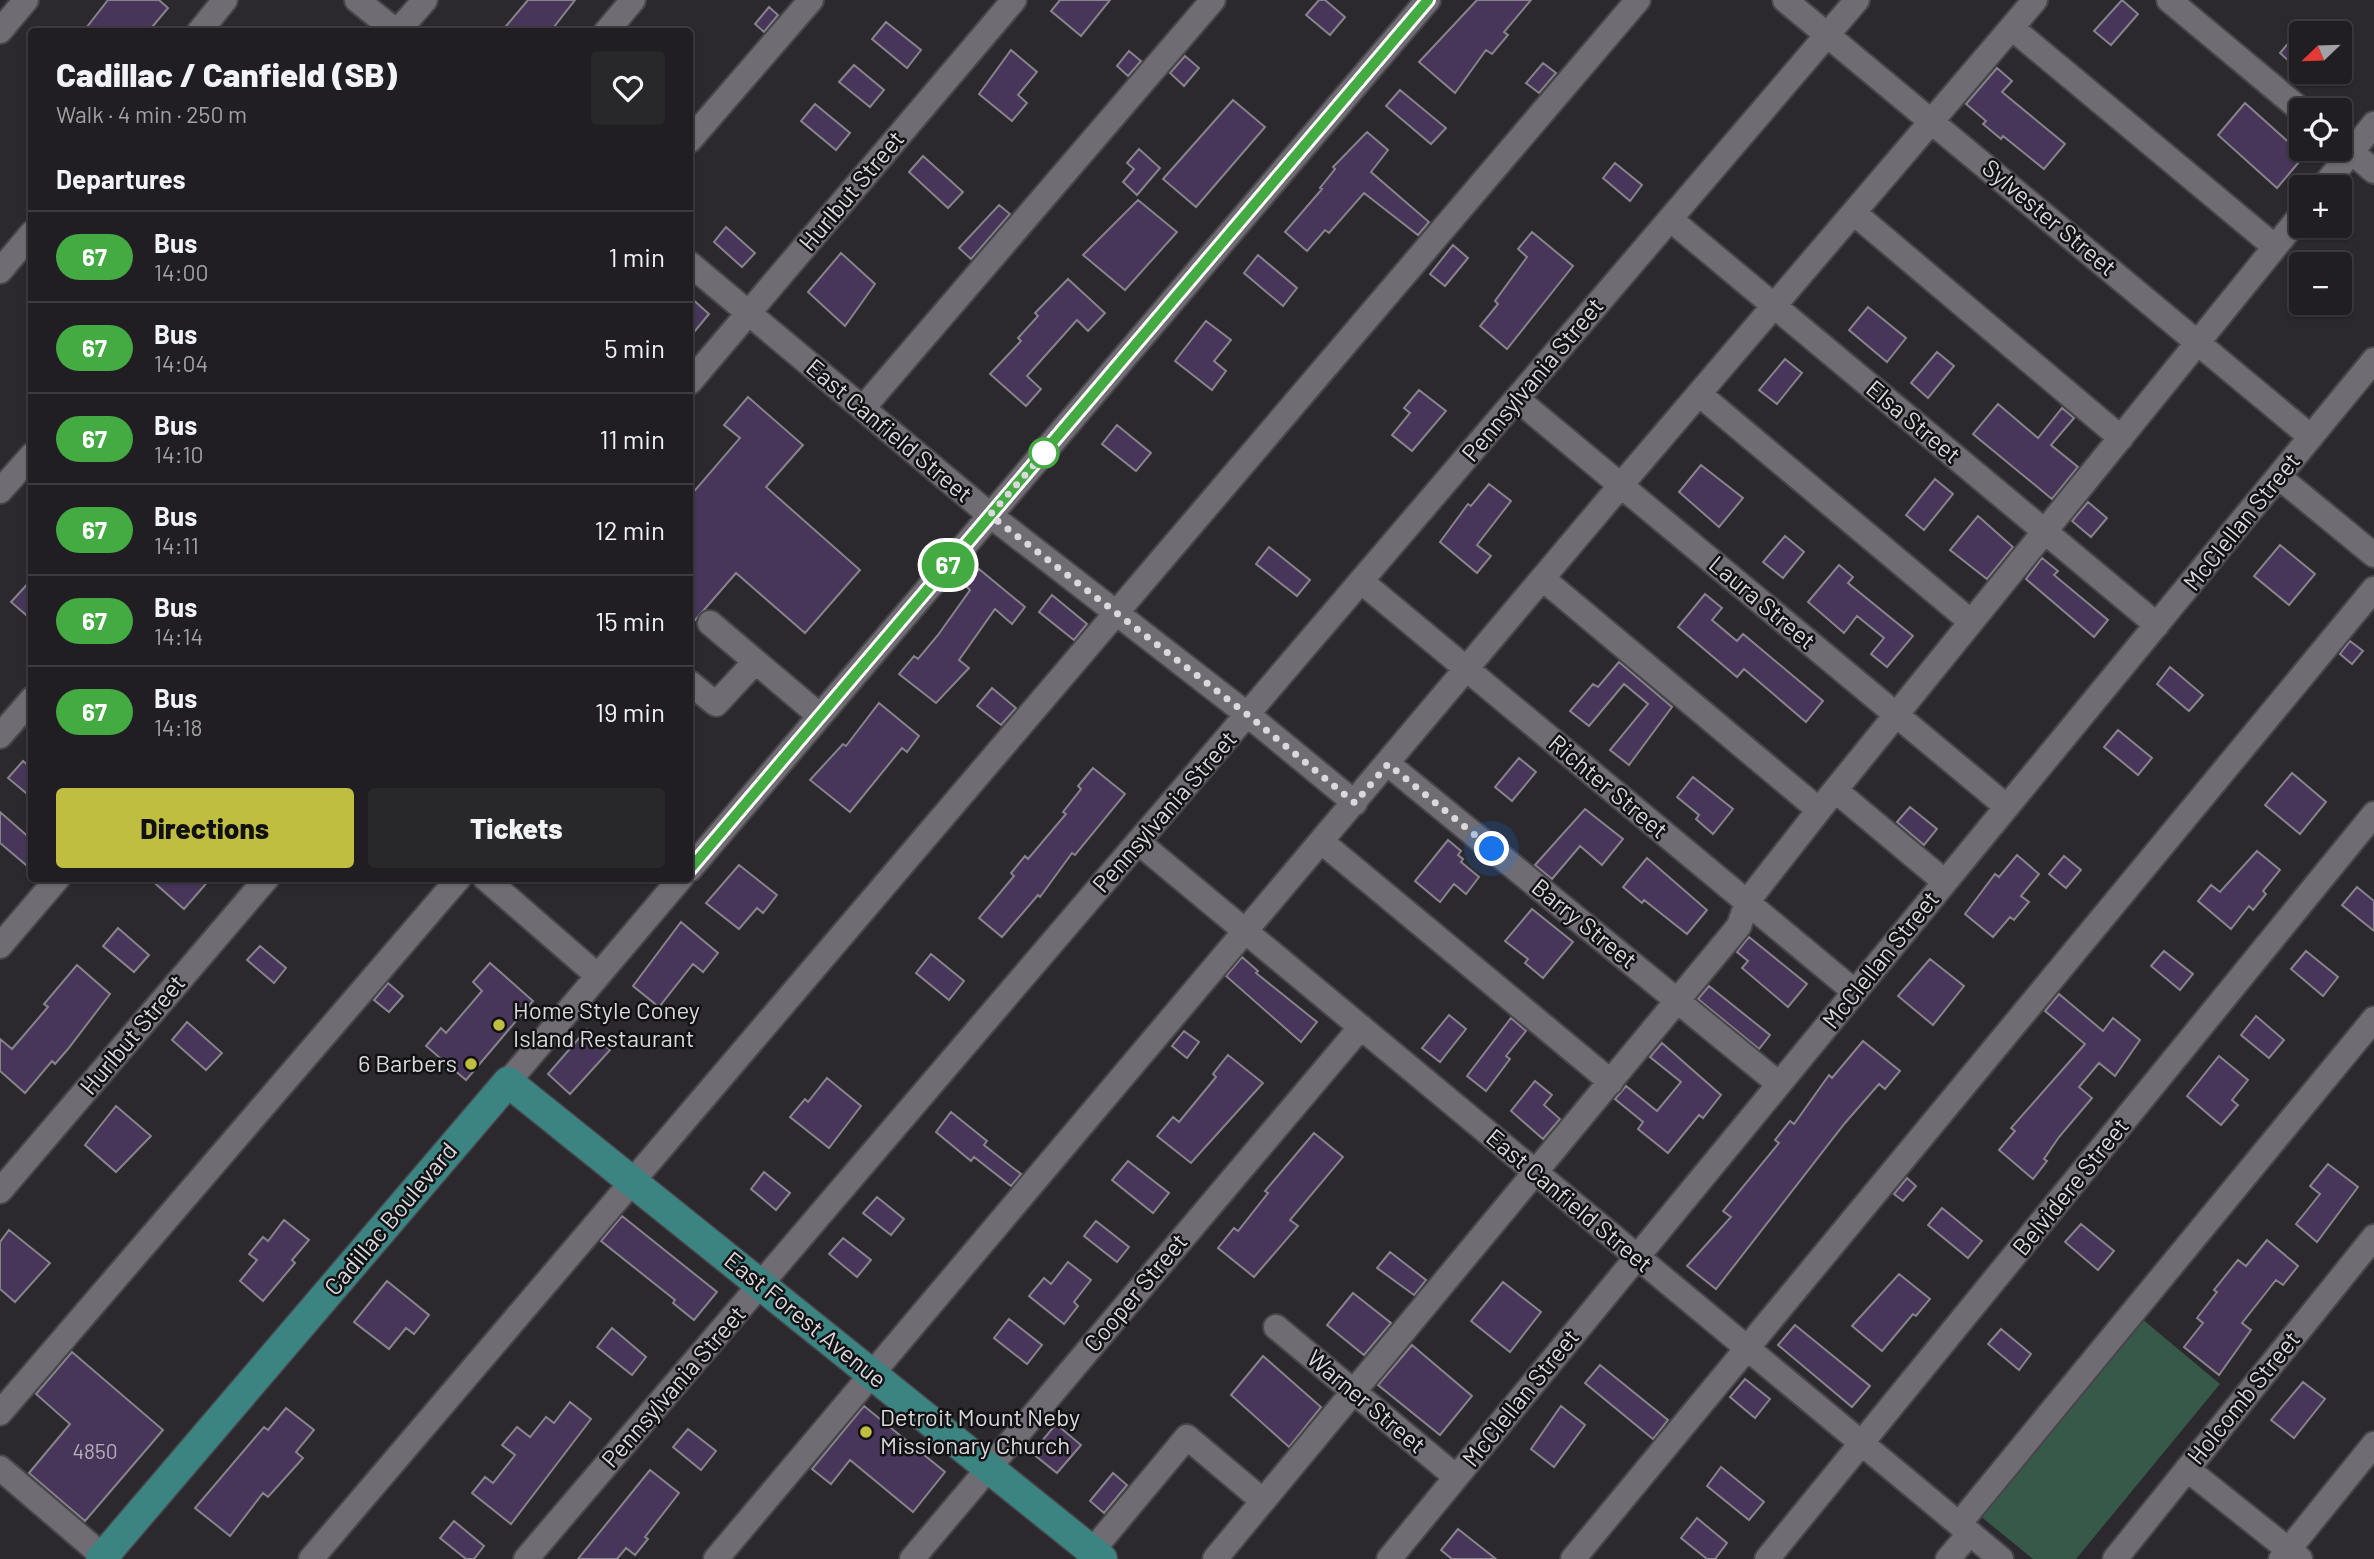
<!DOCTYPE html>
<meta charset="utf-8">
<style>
body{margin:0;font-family:Barlow,sans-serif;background:#28272a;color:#f1f3f6;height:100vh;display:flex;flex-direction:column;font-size:26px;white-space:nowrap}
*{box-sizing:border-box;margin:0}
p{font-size:23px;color:#a2a2a5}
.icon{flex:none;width:38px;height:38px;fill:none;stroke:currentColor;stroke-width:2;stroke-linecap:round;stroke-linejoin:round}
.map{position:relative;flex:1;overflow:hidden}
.side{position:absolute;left:28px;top:28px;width:665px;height:854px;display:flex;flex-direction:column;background:#201e22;border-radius:7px;box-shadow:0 2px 5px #0004,0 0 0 2px #3d3c40}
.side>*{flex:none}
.badge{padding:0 14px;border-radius:23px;font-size:24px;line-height:46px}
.needle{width:46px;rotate:247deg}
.buttons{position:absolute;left:2289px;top:21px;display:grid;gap:14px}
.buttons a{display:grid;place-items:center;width:63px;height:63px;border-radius:7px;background:#201e22;box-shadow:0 2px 5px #0004,0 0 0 2px #3d3c40;font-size:35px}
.you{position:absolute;width:35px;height:35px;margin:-18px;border:5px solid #fff;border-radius:50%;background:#1a73e8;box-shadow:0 0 0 10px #1a73e833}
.map>.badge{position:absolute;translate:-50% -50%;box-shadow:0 0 0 4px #fff}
h2{padding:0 28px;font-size:26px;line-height:63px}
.round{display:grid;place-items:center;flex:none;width:74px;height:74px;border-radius:7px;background:#28272a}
.headline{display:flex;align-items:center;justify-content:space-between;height:119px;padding:0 28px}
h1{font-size:33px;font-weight:800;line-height:52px}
.cta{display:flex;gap:14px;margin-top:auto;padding:14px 28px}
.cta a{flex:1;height:80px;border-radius:7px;background:#c0be40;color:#111;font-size:28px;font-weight:800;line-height:80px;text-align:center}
.cta a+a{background:#28272a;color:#f1f3f6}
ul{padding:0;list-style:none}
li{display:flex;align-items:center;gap:21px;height:91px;padding:0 28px;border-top:2px solid #3d3c40}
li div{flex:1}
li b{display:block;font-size:26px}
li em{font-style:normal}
li .badge{min-width:77px;font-weight:700;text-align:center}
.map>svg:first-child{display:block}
</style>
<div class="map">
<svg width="2374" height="1559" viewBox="0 0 2374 1559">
<rect width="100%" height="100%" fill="#2b282e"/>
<!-- green -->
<path fill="#365949" d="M2141,1318l79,66 -144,175h-43l-54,-44z"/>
<!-- building -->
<path fill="#473659" stroke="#86838a" stroke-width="2" d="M108,0h51l9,8 -20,24h-65z
M528,0h47l-25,32h-49z
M1060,0h50l-29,36 -30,-25z
M1319,0h6l20,17 -15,18 -24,-20z
M1477,0h54l-27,32 4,3 -16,19 -6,-4 -31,43 -36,-31z
M2122,0l16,14 -27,31 -17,-14z
M769,7l9,8 -14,17 -9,-8z
M886,22l35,28 -14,18 -35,-29z
M2301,28v44l-21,-19z
M1011,50l26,22 -19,23 9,8 -15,18 -33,-27z
M1129,51l12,10 -13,15 -11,-10z
M1185,56l14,12 -15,18 -14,-13z
M1543,63l13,10 -17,20 -13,-10z
M854,65l30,25 -14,17 -31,-25z
M1997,68l15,13 -10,11 63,52 -21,25 -41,-33 -2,3 -18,-15 3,-3 -20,-17z
M1400,90l46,38 -15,16 -45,-38z
M1233,100l32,27 -69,80 -33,-28z
M2245,103l59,53 -27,32 -59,-53z
M815,104l35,29 -14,17 -35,-29z
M1367,132l21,18 -17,22 58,50 -11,13 -54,-42 -35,40 -4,-3 -18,21 -22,-19 37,-43 -2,-1 15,-19 -2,-2z
M1139,149l21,19 -23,27 -14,-13 11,-13 -7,-6z
M923,156l40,36 -15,16 -39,-36z
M1615,163l27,22 -12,16 -27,-23z
M1138,200l39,32 -52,58 -42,-35z
M999,205l11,9 -39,45 -12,-11z
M726,227l29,26 -13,14 -28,-25z
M1532,232l41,34 -66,83 -27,-23 18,-22 -3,-3 32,-44 -9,-8z
M1453,245l15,13 -23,28 -15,-12z
M841,253l34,31 -30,42 -37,-34z
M1258,255l39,33 -14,18 -39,-33z
M1068,279l37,34 -17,18 -11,-11 -50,56 14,13 -15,17 -36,-32 31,-33 -3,-3 20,-22 -3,-3z
M690,297l19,17 -19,23z
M1868,307l38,31 -19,24 -38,-32z
M1206,321l25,19 -17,21 12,10 -14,19 -37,-29z
M1937,352l17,14 -26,32 -17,-15z
M1785,359l17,14 -25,31 -18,-14z
M1419,390l27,21 -34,40 -20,-16 18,-22 -6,-5z
M748,397l55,48 -37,42 94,83 -55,63 -69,-60 -46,53v-130l50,-58 -16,-13z
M1998,404l40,34 24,-30 12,10 -23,27 27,22 -26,32 -79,-65z
M1117,425l34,28 -15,18 -34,-27z
M1701,465l42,33 -24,29 -40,-35z
M1935,479l18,15 -29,36 -18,-15z
M1489,484l22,17 -34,44 14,11 -14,17 -37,-31 28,-38 3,2z
M2088,502l19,16 -16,19 -19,-16z
M1978,516l35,31 -26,32 -37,-29z
M1785,536l19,16 -21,26 -20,-16z
M2280,545l35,29 -26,31 -35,-29z
M1269,547l41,33 -13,16 -41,-32z
M2042,558l16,13 -4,4 54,45 -14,17 -68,-58z
M1839,565l14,12 -5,6 65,53 -26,31 -16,-13 13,-16 -27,-22 -13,17 -36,-31z
M979,569l46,38 -13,17 -17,-15 -36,51 10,8 -33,35 -37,-29 15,-18 4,3 20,-24 32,-45 -4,-4z
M32,579v41l-21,-18z
M1705,594l17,14 -10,12 25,21 6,-7 80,67 -17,21 -62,-53 -7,8 -59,-50z
M1052,595l35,29 -13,16 -35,-28z
M2350,641l13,10 -11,13 -12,-10z
M1619,662l53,45 -43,58 -19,-15 38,-46 -24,-20 -35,42 -19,-15 23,-27 5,3z
M2170,667l33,28 -14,16 -32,-27z
M992,688l24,20 -15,17 -24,-19z
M879,703l40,33 -12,16 -5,-4 -52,64 -40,-32 33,-36 3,2z
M2118,730l34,28 -14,17 -34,-28z
M1519,758l17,14 -24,29 -17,-14z
M23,761l9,8v29l-24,-20z
M1093,768l32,26 -50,61 -3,-2 -32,44 -2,-2 -36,42 -23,-19 35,-42 -3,-3 14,-17 3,3 38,-45 -3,-2 18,-23 -3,-3z
M2292,773l34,29 -26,32 -35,-29z
M1693,777l40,32 -20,25 -17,-15 3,-4 -22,-18z
M1910,807l27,22 -13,16 -27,-23z
M1585,809l38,30 -21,26 -22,-19 -28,33 -17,-14z
M0,812l32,28v30l-32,-27z
M1448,840l13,11 -3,4 5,4 -2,3 18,15 -13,17 -12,-10 -14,18 -25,-21z
M2257,851l23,19 -17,21 3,3 -13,16 -4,-4 -18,23 -33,-28 13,-16 9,7z
M2017,855l22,19 -18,22 8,6 -15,18 -4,-3 -17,20 -28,-23 30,-40 4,3z
M2064,856l17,14 -15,18 -17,-14z
M1647,858l60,52 -20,24 -43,-34 -2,3 -19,-16z
M739,865l38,30 -14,18 -6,-5 -18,21 -33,-26z
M149,878h62l-27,31z
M2357,887l17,14v30l-32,-26z
M1532,909l41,33 -30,36 -18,-15 3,-4 -23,-18z
M681,922l37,31 -15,19 -10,-8 -34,43 -26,-21z
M118,928l31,27 -15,17 -31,-26z
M1749,937l58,47 -19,23 -46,-39 6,-7 -11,-9z
M260,946l26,22 -12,15 -27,-23z
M2164,951l29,23 -13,16 -29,-24z
M2306,951l32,26 -15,19 -32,-27z
M931,954l33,27 -15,19 -33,-27z
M1242,957l16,14 -2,2 61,49 -16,20 -75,-66z
M1930,959l34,27 -31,39 -35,-29z
M490,963l43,38 -67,79 -40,-34 15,-18 5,5 36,-42 -9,-9z
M77,965l33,29 -42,55 -13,15 -3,-3 -27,32 -25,-22v-32l12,10 36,-42 -4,-3z
M388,983l15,13 -14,16 -15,-12z
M1709,986l61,49 -11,14 -61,-50z
M2059,994l44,37 10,-13 27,22 -25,36 -16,-13 -20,24 13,11 -33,39 -15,22 3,2 -14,18 -34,-29 16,-19 -4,-3 74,-84 -40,-33z
M1449,1015l17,14 -26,33 -18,-14z
M2256,1016l28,24 -15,18 -28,-23z
M1511,1018l15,13 -20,25 4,3 -24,32 -19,-15z
M187,1022l35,31 -16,17 -34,-30z
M587,1029l23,21 -40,44 -22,-20z
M1184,1031l15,11 -12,16 -15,-12z
M1863,1041l37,30 -15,18 -6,-5 -34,39 -129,166 -29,-23 44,-49 -8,-6 56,-68 -4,-3 15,-19 4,3 35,-49 3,3z
M1662,1043l59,52 -18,23 -4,-3 -31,38 -30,-24 5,-7 -28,-23 11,-13 31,25 24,-29 -31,-25z
M1228,1055l35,28 -72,80 -34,-27 16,-19 6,5 37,-45 -3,-3z
M2219,1056l29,24 -16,20 6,5 -17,20 -34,-29z
M827,1078l34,28 -32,42 -39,-31 15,-18 3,3z
M1535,1081l17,14 -8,10 16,14 -17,20 -32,-28z
M116,1106l35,30 -35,36 -31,-27z
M951,1112l36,29 -3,4 37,29 -10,12 -37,-29 -3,4 -35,-29z
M1314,1133l29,24 -53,63 8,6 -44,51 -36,-29 16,-20 4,3 30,-38 -3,-2z
M1128,1161l41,32 -16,20 -41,-33z
M2328,1164l30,23 -41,55 -21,-18 24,-30 -10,-8z
M764,1172l26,21 -14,17 -25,-21z
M1907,1178l9,8 -13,15 -9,-7z
M877,1197l27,22 -13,16 -28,-22z
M1942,1208l40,33 -14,17 -40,-33z
M622,1216l95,76 -23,28 -21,-17 2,-3 -74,-59z
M284,1220l25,20 -17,20 3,3 -32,38 -23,-20 17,-21 -8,-6 14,-17 5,4z
M1096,1221l33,26 -12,15 -33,-26z
M2081,1224l33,27 -16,19 -33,-28z
M9,1230l41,33 -35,39 -15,-13v-47z
M843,1238l28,22 -14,17 -28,-23z
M2267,1240l31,26 -15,19 -7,-5 -34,43 9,7 -32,45 -35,-28 19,-24 -6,-5 20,-26 -3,-2 24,-30 8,6z
M1390,1252l36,28 -12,15 -37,-27z
M1068,1262l23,18 -17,22 4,4 -14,18 -35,-28 15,-18 7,6z
M1899,1274l31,25 -14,17 -3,-2 -31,37 -30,-25z
M387,1281l42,34 -15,19 -8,-6 -17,21 -35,-27z
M1503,1282l38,30 -31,40 -39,-31z
M1353,1293l38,30 -27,32 -37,-30z
M1009,1319l33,26 -15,19 -33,-26z
M1795,1325l75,61 -18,21 -74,-62z
M612,1328l34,29 -14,18 -35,-28z
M2001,1329l30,25 -12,16 -31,-26z
M1412,1345l60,51 -32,39 -62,-50z
M72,1352l91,78 -78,91 -56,-48 41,-49 -34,-30z
M1263,1356l58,51 -32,40 -58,-52z
M1600,1365l68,55 -15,19 -68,-56z
M1745,1379l25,20 -15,19 -25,-21z
M2303,1382l22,17 -31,39 -23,-18z
M570,1402l21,17 -80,105 -39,-31 13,-16 8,6 22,-28 -13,-10 15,-18 13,10 16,-20 8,6z
M864,1406l81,66 -32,40 -63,-52 -19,24 -19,-15z
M1561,1406l24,19 -31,42 -23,-18z
M286,1408l28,22 -18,22 7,6 -35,39 -5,-4 -33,43 -35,-28 69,-81 4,3z
M1056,1424l25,21 -24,28 -25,-20z
M688,1429l28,22 -15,19 -28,-23z
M1721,1467l43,35 -15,18 -42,-34z
M650,1470l29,23 -34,44 3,2 -13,16 -9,-7 -9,11h-39z
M1113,1473l14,12 -23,28 -14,-12z
M1697,1518l30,25 -12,16h-8l-26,-21z
M454,1521l30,25 -10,13h-8l-26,-21z
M1458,1529l38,30h-44l-11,-9z"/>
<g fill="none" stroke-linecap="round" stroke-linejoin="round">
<defs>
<path id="minor" d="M357,0l40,32 28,-32
M1785,0l526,437
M2169,0l132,110
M2012,28l263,219
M0,31l26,-31
M199,32l26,-32
M606,32l27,-32
M690,140l121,-140
M2340,142l34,29
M2323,187l51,-63
M1854,213l267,225
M1670,219l487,406
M690,264l300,251 258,200 107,88
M0,271l32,-38
M690,382l324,-382
M1699,394l271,227
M1517,399l490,408
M863,408l350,-408
M2279,477l95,78
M0,491l32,-36
M1543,579l276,231
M1362,582l493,410
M710,623l110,93
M690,683l26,21 39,-42
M0,736l32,-37
M1388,764l391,320
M1835,790l110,92
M1138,842l863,717
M1322,842l289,240
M690,869l738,-869
M485,878l113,98
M0,946l58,-68
M508,1082l173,-204
M0,1191l267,-313
M1276,1327l180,150
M0,1413l459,-535
M0,1468l103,88
M2187,1469l113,90
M1959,1524l415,-505
M1092,1551l95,-114 76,64
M311,1559l1327,-1559
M526,1559l1331,-1559
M716,1559l905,-1074 414,-485
M912,1559l449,-532
M1215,1559l524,-633 8,-24 72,-92 482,-595
M1389,1559l985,-1199
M1573,1559l801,-970
M1767,1559l607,-745
M1948,1559l22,-26
M2115,1559l259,-322
M2281,1559l93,-115"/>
<path id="major" d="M101,1559l407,-477 594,477"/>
</defs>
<!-- minor casing -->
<use href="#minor" stroke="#474549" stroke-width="28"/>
<!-- major casing -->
<use href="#major" stroke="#474549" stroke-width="33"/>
<!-- minor -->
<use href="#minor" stroke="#6f6c73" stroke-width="24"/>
<!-- major -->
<use href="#major" stroke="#3b8482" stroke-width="30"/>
</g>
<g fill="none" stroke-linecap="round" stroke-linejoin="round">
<defs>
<path id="line" d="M690,869l738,-869"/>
</defs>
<!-- line casing -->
<use href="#line" stroke="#fff" stroke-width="16"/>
<!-- line -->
<use href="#line" stroke="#44aa42" stroke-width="10"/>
<!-- walk -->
<path stroke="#dad8dc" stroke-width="7" stroke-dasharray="0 12.6" d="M1044,453l3,-3 -57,65 258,200 107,88 33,-39 104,85"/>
</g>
<!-- markers -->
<circle fill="#fff" stroke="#44aa42" stroke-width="3.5" cx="1044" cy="453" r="14"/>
<g fill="#c0be40" stroke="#121114" stroke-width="2.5">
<circle cx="499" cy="1025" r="7"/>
<circle cx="471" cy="1064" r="7"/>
<circle cx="866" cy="1432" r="7"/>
</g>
<g text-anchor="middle" stroke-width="5" stroke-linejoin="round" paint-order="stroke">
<!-- number labels -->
<g font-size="21" fill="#b5b0bb">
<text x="95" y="1459">4850</text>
</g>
<!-- street labels -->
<g font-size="24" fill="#dad8dc" stroke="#121114">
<text transform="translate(852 191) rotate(-50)" y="8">Hurlbut Street</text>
<text transform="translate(2049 218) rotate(40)" y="8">Sylvester Street</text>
<text transform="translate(1533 380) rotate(-50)" y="8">Pennsylvania Street</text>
<text transform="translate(1913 422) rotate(40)" y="8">Elsa Street</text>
<text transform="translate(889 431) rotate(40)" y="8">East Canfield Street</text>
<text transform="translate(2242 522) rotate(-51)" y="8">McClellan Street</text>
<text transform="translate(1762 603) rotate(40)" y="8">Laura Street</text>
<text transform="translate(1608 787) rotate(40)" y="8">Richter Street</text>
<text transform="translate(1165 812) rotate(-49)" y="8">Pennsylvania Street</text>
<text transform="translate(1584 924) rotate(39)" y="8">Barry Street</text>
<text transform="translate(1881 960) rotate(-51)" y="8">McClellan Street</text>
<text transform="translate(133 1035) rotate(-50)" y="8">Hurlbut Street</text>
<text transform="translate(2071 1187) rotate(-51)" y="8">Belvidere Street</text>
<text transform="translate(1569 1201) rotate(40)" y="8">East Canfield Street</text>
<text transform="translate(391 1219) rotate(-50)" y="8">Cadillac Boulevard</text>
<text transform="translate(1136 1293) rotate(-50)" y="8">Cooper Street</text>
<text transform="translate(805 1320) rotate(39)" y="8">East Forest Avenue</text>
<text transform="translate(674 1387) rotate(-49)" y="8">Pennsylvania Street</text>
<text transform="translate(1521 1398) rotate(-51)" y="8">McClellan Street</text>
<text transform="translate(2244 1398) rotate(-51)" y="8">Holcomb Street</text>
<text transform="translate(1366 1402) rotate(40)" y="8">Warner Street</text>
</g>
<!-- poi labels -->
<g font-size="24" fill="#dad8dc" stroke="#121114" text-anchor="start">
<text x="513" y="1019">Home Style Coney<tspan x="513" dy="28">Island Restaurant</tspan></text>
<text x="457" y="1072" text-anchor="end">6 Barbers</text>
<text x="880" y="1426">Detroit Mount Neby<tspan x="880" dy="28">Missionary Church</tspan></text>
</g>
</g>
</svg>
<div class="buttons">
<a><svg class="needle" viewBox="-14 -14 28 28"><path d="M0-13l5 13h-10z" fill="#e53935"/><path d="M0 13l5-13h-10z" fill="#a2a2a5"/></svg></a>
<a><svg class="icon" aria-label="locate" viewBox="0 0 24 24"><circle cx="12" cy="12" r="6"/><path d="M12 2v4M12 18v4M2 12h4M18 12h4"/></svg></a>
<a>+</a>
<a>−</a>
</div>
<div class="you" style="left:1492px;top:849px"></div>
<b class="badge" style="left:948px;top:565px;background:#44aa42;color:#fff">67</b>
<section class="side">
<div class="headline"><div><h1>Cadillac / Canfield (SB)</h1><p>Walk · 4 min · 250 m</p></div><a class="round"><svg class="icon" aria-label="heart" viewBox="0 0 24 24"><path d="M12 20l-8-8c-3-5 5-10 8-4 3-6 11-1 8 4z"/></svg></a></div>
<h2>Departures</h2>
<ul>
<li><span class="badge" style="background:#44aa42;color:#fff">67</span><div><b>Bus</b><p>14:00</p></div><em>1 min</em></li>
<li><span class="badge" style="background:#44aa42;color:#fff">67</span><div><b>Bus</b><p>14:04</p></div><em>5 min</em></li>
<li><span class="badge" style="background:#44aa42;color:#fff">67</span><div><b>Bus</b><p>14:10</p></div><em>11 min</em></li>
<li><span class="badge" style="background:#44aa42;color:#fff">67</span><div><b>Bus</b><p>14:11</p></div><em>12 min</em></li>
<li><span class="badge" style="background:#44aa42;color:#fff">67</span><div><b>Bus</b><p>14:14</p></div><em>15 min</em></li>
<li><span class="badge" style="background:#44aa42;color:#fff">67</span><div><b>Bus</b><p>14:18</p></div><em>19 min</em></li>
</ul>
<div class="cta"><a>Directions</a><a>Tickets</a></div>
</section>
</div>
